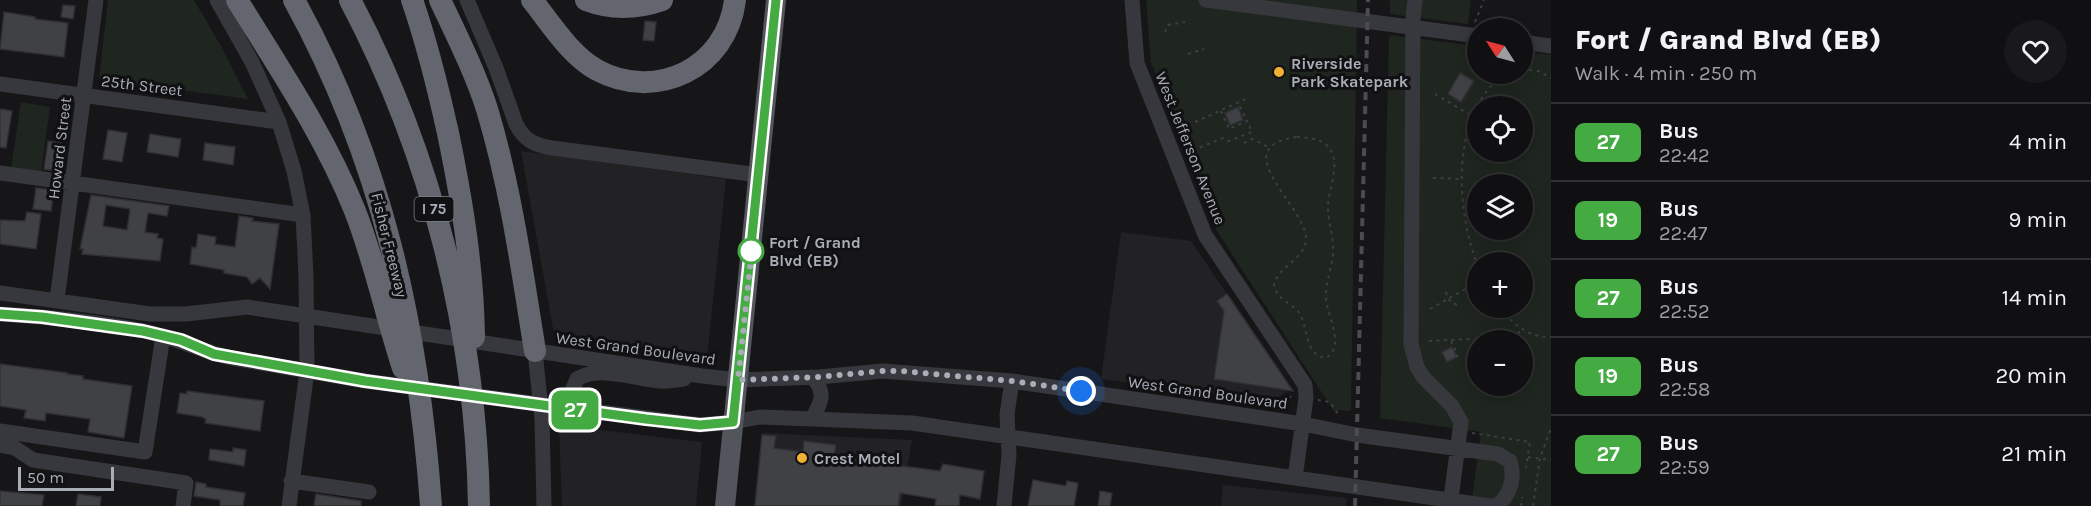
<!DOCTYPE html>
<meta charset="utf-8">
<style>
body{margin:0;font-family:Karla,sans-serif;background:#19191b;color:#f1f3f6;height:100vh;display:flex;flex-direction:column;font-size:22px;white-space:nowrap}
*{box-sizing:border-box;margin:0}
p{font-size:20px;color:#9c9d9f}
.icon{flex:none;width:33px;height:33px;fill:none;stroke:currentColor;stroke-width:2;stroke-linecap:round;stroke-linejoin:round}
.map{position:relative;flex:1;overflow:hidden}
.panel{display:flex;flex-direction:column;background:#101012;width:540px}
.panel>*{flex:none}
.badge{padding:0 12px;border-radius:9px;font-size:21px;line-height:39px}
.needle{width:39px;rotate:306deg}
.tools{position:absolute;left:1467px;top:18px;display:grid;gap:12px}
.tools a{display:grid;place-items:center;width:66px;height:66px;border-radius:50%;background:#101012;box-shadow:0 3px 15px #0003,0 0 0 2px #303032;font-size:30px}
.scale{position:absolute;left:18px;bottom:15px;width:96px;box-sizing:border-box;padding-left:6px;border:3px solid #a8adb8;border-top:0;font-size:16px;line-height:21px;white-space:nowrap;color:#a8adb8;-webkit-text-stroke:4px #111113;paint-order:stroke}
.you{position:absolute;width:30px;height:30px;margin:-15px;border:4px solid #fff;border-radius:50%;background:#1a73e8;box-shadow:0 0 0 9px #1a73e833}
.map>.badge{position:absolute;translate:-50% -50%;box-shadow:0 0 0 3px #fff}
.round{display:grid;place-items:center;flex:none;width:63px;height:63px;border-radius:32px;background:#19191b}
.head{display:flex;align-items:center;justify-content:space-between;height:102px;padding:0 24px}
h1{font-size:28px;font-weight:800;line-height:45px}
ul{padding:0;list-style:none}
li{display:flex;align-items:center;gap:18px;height:78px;padding:0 24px;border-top:2px solid #303032}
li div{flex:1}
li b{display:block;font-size:22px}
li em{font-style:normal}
li .badge{min-width:66px;font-weight:700;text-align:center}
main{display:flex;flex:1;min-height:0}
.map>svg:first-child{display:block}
</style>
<main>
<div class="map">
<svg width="1551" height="506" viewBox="0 0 1551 506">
<rect width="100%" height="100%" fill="#161618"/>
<!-- built -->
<path fill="#222225" d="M521,151l205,28 -19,178 -153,-23z
M1121,232l70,9 100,147 -19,14 -171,-23z
M559,425l143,17 -6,64h-134z
M762,433l150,7 -11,66h-147z
M1223,485l124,13 -1,8h-125z"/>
<!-- green -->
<path fill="#1e261f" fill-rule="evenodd" d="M108,0h86l27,46 27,53 -149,-20z
M1146,0h211l-6,411 -18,-1 -116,-179 -66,-169z
M1390,0h81l-3,24 -78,-10z
M1389,35l88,11 1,28h44l1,-23 28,4v451h-80l10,-74 -101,-14zM1478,106h44v46h-44zM1478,184h44v46h-44zM1478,262h44v46h-44zM1478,340h44v46h-44z
M21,102l29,5 -9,65 -30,-4z"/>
<!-- building -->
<path fill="#404145" stroke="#303034" stroke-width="1.5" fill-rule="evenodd" d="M63,5l12,1 -2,13 -12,-2z
M4,12l31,5v2l33,4 -4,34 -64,-8z
M645,21l11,1 -2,19 -11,-1z
M1460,73l14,8 -13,21 -13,-8z
M1238,107l5,13 -13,5 -5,-12z
M0,109l12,2 -6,37 -6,-1z
M108,130l19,3 -5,29 -19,-3z
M150,134l31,5 -3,18 -31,-5z
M48,141l14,2 -4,28 -14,-2z
M205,143l30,4 -2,18 -30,-5z
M36,188l18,2 -3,21 -18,-2z
M91,195l78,11 -2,10 -19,-3 -3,19 13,2 -1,4 6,1 -3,22 -78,-7 1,-5h-3zM106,205l24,4 -3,21 -24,-4z
M27,212l14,2 -5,35 -36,-5v-24l25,1z
M239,216l14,2 -1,3 27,3 -9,65 -10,-11 -8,6 -5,-7 -23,-4v-3l-34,-6 2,-17 4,1 2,-14 18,3 -1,7 20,3z
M1227,294l66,97 -79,-12 10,-68 -7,-10z
M1452,347l5,10 -10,5 -5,-10z
M0,364l67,9v1l16,2v3l49,7 -8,52 -36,-6 2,-13 -44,-6 -1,8 -21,-3 2,-8 -26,-4z
M187,391l77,10 -4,30 -55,-8 1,-4 -4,-2 -25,-4 3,-20 7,1z
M762,435l14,1 -2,12 29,4 1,-11 32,4 -2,12 106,14 3,-7 41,7 -4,28 -20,-4 -1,11h-24l1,-7 -36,-6 -2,13h-143z
M233,448l13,2 -2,16 -35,-6 1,-11 23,3z
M1033,480l33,6 1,-5 11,2 -4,23h-46z
M196,482l10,2v3l39,6 -2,13h-23v-6l-26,-4z
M0,491l44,4 -2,11h-42z
M1100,491l12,2 -2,13h-12z
M78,494l23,3 -1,9h-24z
M316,494l45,7v5h-47z"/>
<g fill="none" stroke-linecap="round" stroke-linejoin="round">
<!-- path -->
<path stroke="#3d3f44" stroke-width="2" stroke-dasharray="3 4.5" stroke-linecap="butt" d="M1475,22l9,-22
M1165,32l3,-7 17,-3
M1188,54l16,-5
M1522,69l16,2 13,7
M1435,94l37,22
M1221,111l8,18 18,-8 -9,-18
M1195,122l53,-24
M1297,137c11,1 26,1 33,12 11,15 -2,41 -2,58 0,16 6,30 5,46 -1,15 -8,30 -7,45 1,18 20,48 0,60 -21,-3 -18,-28 -25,-42 -7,-14 -24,-14 -27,-31 5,-20 29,-24 32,-44 4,-32 -85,-94 -9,-104z
M1244,143l9,-4 15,8
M1186,153l37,-15 6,3 23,-9 -5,-11
M1433,178l29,1
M1478,267c-22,-56 -29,-154 27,-193
M1469,279l3,6
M1446,292l2,7 10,7
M1500,308c13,16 29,30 51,29
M1430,309l48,-27
M1514,340l7,-11
M1429,341l40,-2 12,1
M1451,341l5,10 2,9
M1318,400l12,2 10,15
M1277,407l10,-9 5,-2
M1472,433l58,9 -4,26
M1528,457l23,3
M1521,506l1,-9
M1533,506l7,-48 11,-30"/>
<!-- minor -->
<path stroke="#37383d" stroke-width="15" d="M217,0l35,62 27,60 15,49 9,44 3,61 1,95 -18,135
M467,0l29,68 20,56c8,16 18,21 36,24l207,27
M1132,0l5,63 68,172 100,150 1,13 -11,80
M1206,0l272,36
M1415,0l-2,18 -2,326 6,23 6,10 29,29 9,16 -11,84
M1522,42l29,4
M0,84l279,38
M0,173l303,42
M0,293l150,21h36l61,-7 455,69 36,4 81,-3 64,-6 129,10 291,43 54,11 141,19 12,7c5,16 1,35 -14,45h-6l-578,-83 -152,-6 -27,5 -33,3 -335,-44 -133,-23c-30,-6 -58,-21 -89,-27 -46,-10 -95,-14 -143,-17
M57,300l39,-300
M535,351l7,68 2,87
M588,412l-12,-12 -4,-9 5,-12c23,-14 58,0 83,2 8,1 16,-1 24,-2
M812,419c9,-16 15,-27 0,-42
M0,431l145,21 18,-116
M0,445l15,3 18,12 153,23 -3,23
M291,481l78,11
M1004,506l5,-51 -2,-41 5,-33"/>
<!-- major -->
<path stroke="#53555c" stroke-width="20" d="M725,506l51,-506"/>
<!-- highway -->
<path stroke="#63666e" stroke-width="22" d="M237,0c42,68 88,136 118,211 20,51 31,105 48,157
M294,0c88,160 124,325 137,506
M350,0c82,155 126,331 129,506
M412,0c15,43 26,88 36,133 14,68 25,134 26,204
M440,0c17,36 35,72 47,109 24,80 35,161 48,242
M532,0c19,24 38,55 65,70 59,32 130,-2 138,-70
M586,0c26,10 50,9 76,0"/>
<!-- rail -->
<path stroke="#4a4c52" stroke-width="4" stroke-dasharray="8 6" stroke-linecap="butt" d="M1355,506l13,-506"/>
</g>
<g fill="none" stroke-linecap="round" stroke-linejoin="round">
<defs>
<path id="line" d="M0,314l42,3 101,14 38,9 33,14 151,27 281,38 54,6 33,-3 43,-422"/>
</defs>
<!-- line casing -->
<use href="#line" stroke="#fff" stroke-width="14"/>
<!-- line -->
<use href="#line" stroke="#44aa42" stroke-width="9"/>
<!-- walk -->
<path stroke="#a8adb8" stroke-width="6" stroke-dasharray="0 10.8" d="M751,251l1,-3 -14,132 81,-3 64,-6h17l112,10 69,10"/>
</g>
<!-- markers -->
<g fill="#f2b134" stroke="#111113" stroke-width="2">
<circle cx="1279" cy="72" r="6"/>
<circle cx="802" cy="458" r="6"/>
</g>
<circle fill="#fff" stroke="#44aa42" stroke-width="3" cx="751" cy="251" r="12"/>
<g text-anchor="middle" stroke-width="6" stroke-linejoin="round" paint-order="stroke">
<!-- shield labels -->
<rect fill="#111113" stroke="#7b7e86" stroke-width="1.5" x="414.5" y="197" width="39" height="24" rx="4.5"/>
<g font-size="15" font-weight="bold" fill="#a8adb8">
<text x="434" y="214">I 75</text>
</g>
<!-- poi labels -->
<g font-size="16" font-weight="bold" fill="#a8adb8" stroke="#111113" text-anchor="start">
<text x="1291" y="69">Riverside<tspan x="1291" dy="18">Park Skatepark</tspan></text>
<text x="814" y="464">Crest Motel</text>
</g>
<!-- street labels -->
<g font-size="16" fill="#a8adb8" stroke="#111113">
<text transform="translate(142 85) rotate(7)" y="6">25th Street</text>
<text transform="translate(59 148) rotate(-83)" y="6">Howard Street</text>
<text transform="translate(1191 148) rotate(68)" y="6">West Jefferson Avenue</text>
<text transform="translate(390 245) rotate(76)" y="6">Fisher Freeway</text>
<text transform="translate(636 348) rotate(8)" y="6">West Grand Boulevard</text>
<text transform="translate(1208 392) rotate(8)" y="6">West Grand Boulevard</text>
</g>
<!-- stop labels -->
<g font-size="16" font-weight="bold" fill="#a8adb8" stroke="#111113" text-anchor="start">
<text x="769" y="248">Fort / Grand<tspan x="769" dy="18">Blvd (EB)</tspan></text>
</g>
</g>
</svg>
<div class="tools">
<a><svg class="needle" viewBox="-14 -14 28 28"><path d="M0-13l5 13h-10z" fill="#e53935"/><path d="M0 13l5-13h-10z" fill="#9c9d9f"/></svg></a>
<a><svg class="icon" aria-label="locate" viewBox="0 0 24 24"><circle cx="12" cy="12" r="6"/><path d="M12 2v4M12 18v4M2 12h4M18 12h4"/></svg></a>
<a><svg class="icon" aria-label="layers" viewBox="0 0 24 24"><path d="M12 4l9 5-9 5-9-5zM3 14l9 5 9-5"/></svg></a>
<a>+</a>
<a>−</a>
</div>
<div class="scale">50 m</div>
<div class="you" style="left:1081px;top:391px"></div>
<b class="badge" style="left:575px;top:410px;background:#44aa42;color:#fff">27</b>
</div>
<section class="panel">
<div class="head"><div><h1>Fort / Grand Blvd (EB)</h1><p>Walk · 4 min · 250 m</p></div><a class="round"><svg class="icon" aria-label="heart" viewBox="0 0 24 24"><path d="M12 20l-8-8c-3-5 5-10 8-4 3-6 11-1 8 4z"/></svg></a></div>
<ul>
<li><span class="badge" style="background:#44aa42;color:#fff">27</span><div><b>Bus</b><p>22:42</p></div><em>4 min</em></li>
<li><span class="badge" style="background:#44aa42;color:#fff">19</span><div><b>Bus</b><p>22:47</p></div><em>9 min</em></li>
<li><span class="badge" style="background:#44aa42;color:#fff">27</span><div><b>Bus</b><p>22:52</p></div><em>14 min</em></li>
<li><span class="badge" style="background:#44aa42;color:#fff">19</span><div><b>Bus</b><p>22:58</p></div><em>20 min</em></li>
<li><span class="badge" style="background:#44aa42;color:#fff">27</span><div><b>Bus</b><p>22:59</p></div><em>21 min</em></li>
</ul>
</section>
</main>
